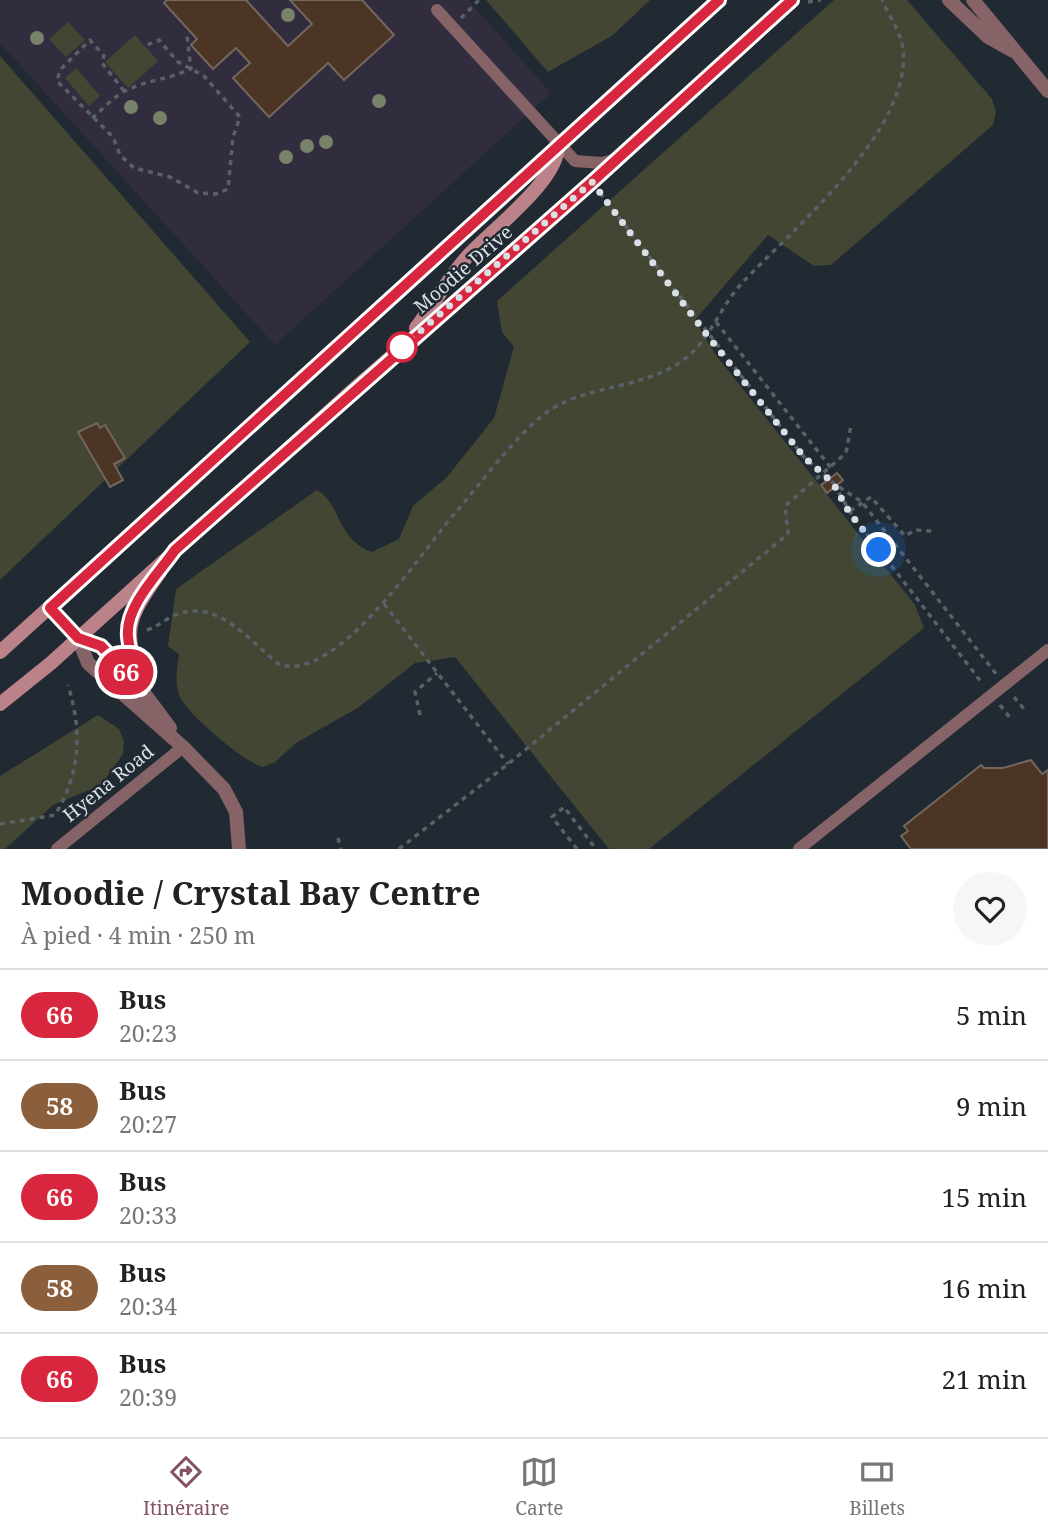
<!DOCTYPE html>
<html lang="fr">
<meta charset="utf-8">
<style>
body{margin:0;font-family:"Noto Serif",serif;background:#f6f6f6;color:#222;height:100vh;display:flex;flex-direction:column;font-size:26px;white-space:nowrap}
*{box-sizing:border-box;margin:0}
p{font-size:23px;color:#767676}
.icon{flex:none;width:38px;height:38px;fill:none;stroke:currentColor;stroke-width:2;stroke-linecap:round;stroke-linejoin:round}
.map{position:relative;height:849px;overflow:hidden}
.panel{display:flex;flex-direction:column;background:#fff;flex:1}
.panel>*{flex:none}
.badge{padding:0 14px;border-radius:23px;font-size:24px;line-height:46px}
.you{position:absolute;width:35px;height:35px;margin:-18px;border:5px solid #fff;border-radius:50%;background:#1a73e8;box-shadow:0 0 0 10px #1a73e833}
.map>.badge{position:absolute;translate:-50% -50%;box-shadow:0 0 0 4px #fff}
.round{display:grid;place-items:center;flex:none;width:74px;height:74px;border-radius:37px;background:#f6f6f6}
.headline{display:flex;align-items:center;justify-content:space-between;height:119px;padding:0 21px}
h1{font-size:33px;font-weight:700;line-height:52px}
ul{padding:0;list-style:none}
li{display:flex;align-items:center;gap:21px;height:91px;padding:0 21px;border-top:2px solid #e0e0e0}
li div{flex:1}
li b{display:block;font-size:26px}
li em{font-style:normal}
li .badge{min-width:77px;font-weight:700;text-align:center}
.menu{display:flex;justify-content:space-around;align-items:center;height:98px;border-top:2px solid #e0e0e0;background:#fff;font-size:19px;color:#767676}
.menu a{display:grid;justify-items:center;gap:4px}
.menu .active{color:#855367}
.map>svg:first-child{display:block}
</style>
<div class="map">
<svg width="1048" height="849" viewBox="0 0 1048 849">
<rect width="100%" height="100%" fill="#212a32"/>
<!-- education -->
<path fill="#322d3e" d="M0,0h468l83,93 -276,252 -275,-302z"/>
<!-- green -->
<path fill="#424632" d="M486,0h164l-37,35 -65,37z
M834,0h73l85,99 4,13 -3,13 -162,140 -17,1 -46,-31 -73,85 20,34 200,251 9,23 -275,221h-40l-154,-192 -40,6 -56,44 -63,36 -21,19 -12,5c-19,-5 -69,-48 -80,-65 -10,-15 -6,-32 -4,-48l-11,-8 8,-57 141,-99c24,14 20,50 55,62l27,-13 14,-33 34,-29 47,-59 20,-71 -12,-15 -5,-31z
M68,22l17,18 -19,17 -17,-18z
M135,35l23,26 -30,27 -23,-26z
M0,56l250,286 -250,238z
M76,68l24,28 -11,10 -24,-28z
M98,715l21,14 5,12 -1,13 -22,31 -48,20 -48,44h-5v-73z"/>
<!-- building -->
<path fill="#4c3524" stroke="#73675e" stroke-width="2" d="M167,0h79l42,46 24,-22 -22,-24h72l32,35 -50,45 -16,-17 -59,54 -36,-39 17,-15 -14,-15 -23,21 -22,-24 6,-6 -33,-36z
M97,423l3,5 5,-3 20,33 -11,6 9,16 -13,7 -32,-55z
M837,473l6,7 -16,13 -6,-8z
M1031,760l11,14 6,-4v79h-137l-10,-13 7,-5 -4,-5 77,-61 3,3h19z"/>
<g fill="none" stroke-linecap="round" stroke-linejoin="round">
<!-- path -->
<path stroke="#596168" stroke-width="3.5" stroke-dasharray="5 5" stroke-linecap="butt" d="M808,2l13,-2
M461,18l18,-18
M124,91l-22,-28 2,-7 -14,-16 -30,30 -3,11 56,56 7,18 14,13 36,9 28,16 18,1 12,-5 5,-52 7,-20 -36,-41 -26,-14 -19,-22 -14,6
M92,118c11,-9 22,-22 35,-28 20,-10 43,-11 64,-21l-4,-33
M600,193l204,264 29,26 29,19 135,173
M716,322l115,146
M834,484l16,28 132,171
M850,511l21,-14 34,39 10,-6 17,1
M384,604l124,160
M147,630c13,-4 21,-14 34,-17 40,-12 70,30 99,52 59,16 141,-113 176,-153 25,-29 66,-85 97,-104 42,-24 95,-20 133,-50 25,-20 35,-53 57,-76 50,-53 170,-153 160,-234 -3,-17 -14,-32 -21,-48
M1014,697l10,12
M1000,705l11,14
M420,715l-5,-23 22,-19
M0,824l55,-9c26,-42 27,-85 13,-130
M338,838l3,11
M399,849l109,-85 280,-230 -3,-28 61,-53 5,-28
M577,849l-25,-32 12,-10 32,42"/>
<!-- service -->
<path stroke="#866366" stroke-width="12" d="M437,10l138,151 27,2 15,-4
M57,849l126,-102
M799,849l249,-199"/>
<!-- minor -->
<path stroke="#866366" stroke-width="14" d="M949,0l39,37 25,14
M973,0l75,91
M50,608l28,30 10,25 95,84 41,42 12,23 3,37
M78,638l23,8 40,43 29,39"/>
<!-- secondary -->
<path stroke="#bb8389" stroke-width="14" d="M416,328c17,-23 32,-49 50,-70 25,-28 94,-78 92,-114
M0,652l719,-652
M141,689c-16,-61 -18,-64 19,-117
M0,704l51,-41 302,-273 239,-208 201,-182"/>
</g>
<!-- trees -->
<g fill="#788268">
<circle cx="288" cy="15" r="7"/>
<circle cx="37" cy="38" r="7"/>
<circle cx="379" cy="101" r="7"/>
<circle cx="131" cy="107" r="7"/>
<circle cx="160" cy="118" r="7"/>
<circle cx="326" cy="142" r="7"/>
<circle cx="307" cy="146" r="7"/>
<circle cx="286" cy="157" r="7"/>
</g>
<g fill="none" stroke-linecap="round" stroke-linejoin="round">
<defs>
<path id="line" d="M719,0l-669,608 28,30 23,8 40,43c-4,-17 -12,-36 -13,-53 -3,-30 32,-64 47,-86l417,-368 200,-182"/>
</defs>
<!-- line casing -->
<use href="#line" stroke="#fff" stroke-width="16"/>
<!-- line -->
<use href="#line" stroke="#d7263d" stroke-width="10"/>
<!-- walk -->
<path stroke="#d9dfe5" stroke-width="7" stroke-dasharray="0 12.6" d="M402,347l190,-165 115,153 97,122 29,26 16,29 30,38"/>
</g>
<!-- markers -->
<circle fill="#fff" stroke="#d7263d" stroke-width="3.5" cx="402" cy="347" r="14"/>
<g text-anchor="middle" stroke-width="5" stroke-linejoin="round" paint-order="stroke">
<!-- street labels -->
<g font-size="19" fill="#d9dfe5" stroke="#212a32">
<text transform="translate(463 269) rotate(-41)" y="7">Moodie Drive</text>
<text transform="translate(108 783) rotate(-39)" y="7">Hyena Road</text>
</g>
</g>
</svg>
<div class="you" style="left:879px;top:550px"></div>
<b class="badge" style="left:126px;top:672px;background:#d7263d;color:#fff">66</b>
</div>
<section class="panel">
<div class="headline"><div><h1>Moodie / Crystal Bay Centre</h1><p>À pied · 4 min · 250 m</p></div><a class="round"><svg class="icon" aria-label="heart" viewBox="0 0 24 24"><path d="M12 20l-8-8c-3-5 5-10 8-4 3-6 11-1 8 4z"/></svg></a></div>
<ul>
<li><span class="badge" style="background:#d7263d;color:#fff">66</span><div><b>Bus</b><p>20:23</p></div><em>5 min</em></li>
<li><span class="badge" style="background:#8b5e3c;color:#fff">58</span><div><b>Bus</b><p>20:27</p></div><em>9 min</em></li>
<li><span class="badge" style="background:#d7263d;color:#fff">66</span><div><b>Bus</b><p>20:33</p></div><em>15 min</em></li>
<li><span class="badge" style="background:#8b5e3c;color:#fff">58</span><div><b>Bus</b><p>20:34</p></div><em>16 min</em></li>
<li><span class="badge" style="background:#d7263d;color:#fff">66</span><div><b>Bus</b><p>20:39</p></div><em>21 min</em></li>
</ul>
</section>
<nav class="menu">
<a class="active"><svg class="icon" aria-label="directions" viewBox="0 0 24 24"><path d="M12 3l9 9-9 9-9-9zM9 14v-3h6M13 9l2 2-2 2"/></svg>Itinéraire</a>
<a><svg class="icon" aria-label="map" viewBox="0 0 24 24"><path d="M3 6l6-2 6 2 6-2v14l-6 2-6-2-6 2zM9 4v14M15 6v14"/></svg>Carte</a>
<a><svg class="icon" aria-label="tickets" viewBox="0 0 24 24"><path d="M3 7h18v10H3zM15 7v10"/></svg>Billets</a>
</nav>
